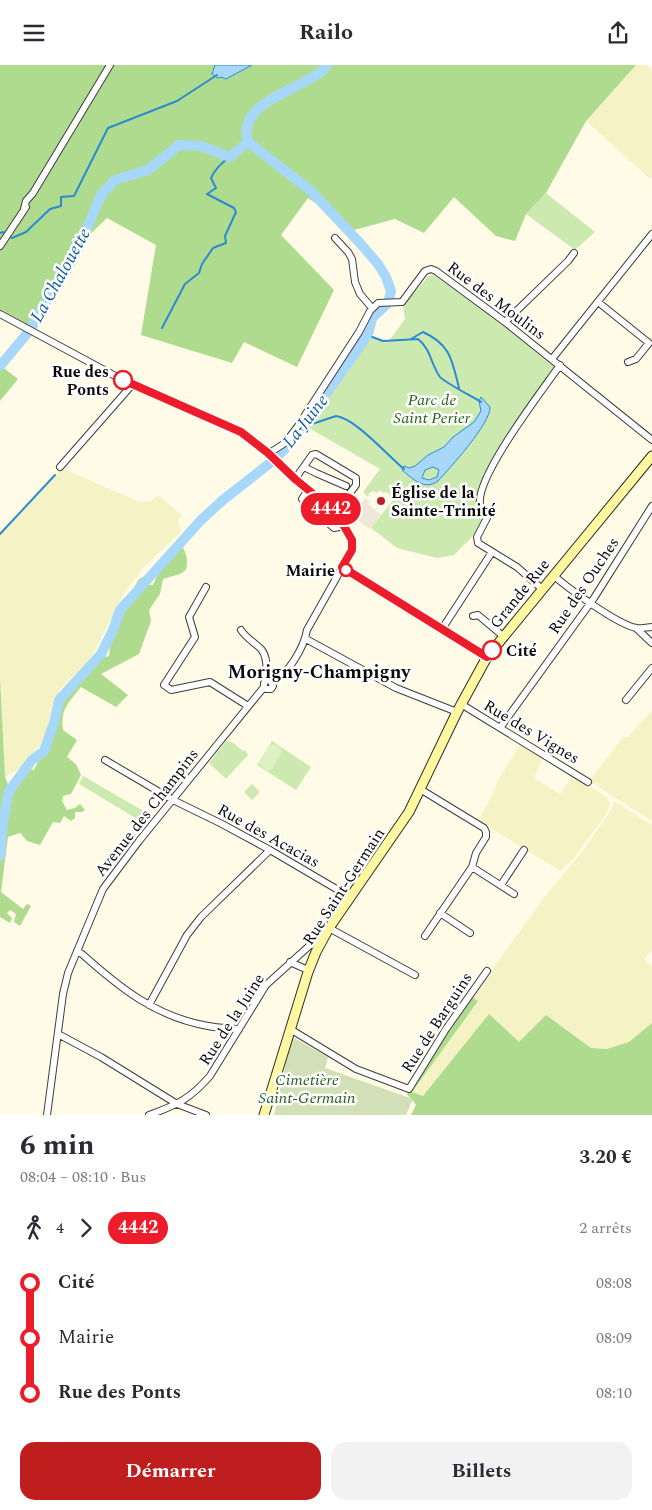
<!DOCTYPE html>
<html lang="fr">
<meta charset="utf-8">
<style>
body{margin:0;font-family:Spectral,serif;background:#f2f2f3;color:#2b2b33;height:100vh;display:flex;flex-direction:column;font-size:19px;white-space:nowrap}
*{box-sizing:border-box;margin:0}
p{font-size:16px;color:#7c7c81}
.icon{flex:none;width:28px;height:28px;fill:none;stroke:currentColor;stroke-width:2;stroke-linecap:round;stroke-linejoin:round}
.map{position:relative;height:1050px;overflow:hidden}
.sheet{display:flex;flex-direction:column;background:#fff;flex:1}
.sheet>*{flex:none}
.badge{padding:0 10px;border-radius:16px;font-size:18px;line-height:32px}
.map>.badge{position:absolute;translate:-50% -50%;box-shadow:0 0 0 2px #fff}
.legs{display:flex;align-items:center;gap:8px;height:55px;padding:0 20px;font-size:16px}
.legs p{margin-inline-start:auto}
.headline{display:flex;align-items:center;justify-content:space-between;height:85px;padding:0 20px}
h1{font-size:28px;font-weight:700;line-height:38px}
.primary-button{display:flex;gap:10px;margin-top:auto;padding:10px 20px}
.primary-button a{flex:1;height:58px;border-radius:15px;background:#bf1d1e;color:#fff;font-size:20px;font-weight:700;line-height:58px;text-align:center}
.primary-button a+a{background:#f2f2f3;color:#2b2b33}
ul{padding:0 20px;list-style:none}
li{display:flex;align-items:center;gap:18px;height:55px;font-size:19px}
li i{display:grid;place-items:center;width:8px;height:100%;margin:0 6px;background:currentColor}
li i::after{content:'';width:12px;height:12px;margin:-6px;border:4px solid;border-radius:50%;background:#fff}
li p{margin-inline-start:auto}
li:first-child i{background:linear-gradient(#0000 50%,currentColor 0)}
li:last-child i{background:linear-gradient(currentColor 50%,#0000 0)}
header{display:flex;justify-content:space-between;align-items:center;height:65px;padding:0 20px;background:#fff;font-size:22px;font-weight:700}
.map>svg:first-child{display:block}
</style>
<header><svg class="icon" aria-label="menu" viewBox="0 0 24 24"><path d="M4 6h16M4 12h16M4 18h16"/></svg>Railo<svg class="icon" aria-label="share" viewBox="0 0 24 24"><path d="M12 15V3M7 8l5-5 5 5M5 13v7h14v-7"/></svg></header>
<div class="map">
<svg width="652" height="1050" viewBox="0 0 652 1050">
<rect width="100%" height="100%" fill="#fffbe6"/>
<!-- farmland -->
<path fill="#f5f3c6" d="M636,0h10l6,6v106l-2,2 -64,-58z
M62,403l78,34 11,-1 7,-6 24,20 -4,5 3,12 -38,36 -18,24 -36,69 -28,27 -9,17 -5,26 -6,14 -14,13 -8,11 -14,8 -5,-100v-142l25,-29z
M652,645v111l-63,-40 35,-45 4,1z
M520,679l23,14 -9,20 26,16 13,-19 35,23 2,6 -4,10 -32,44 -14,13 -82,-51 9,-15 11,-24z
M614,736l38,24v125l-8,9 8,8v56l-23,19 -22,7 -16,-1 -45,-33 -27,28 -30,-28 -66,82 -11,-5 65,-91 -5,-4 74,-102 38,-46 27,-39z"/>
<!-- green -->
<path fill="#cceaaf" d="M546,128l49,39 -20,18 -49,-36z
M434,210l84,60 38,31 -22,32 -55,96 5,26 -13,18 -17,17 -17,3 -40,-10 -26,-20 22,-28 -4,-2 1,-4 -4,-2 -3,1 -3,-3 -3,3 -4,-2 -4,2 -1,4 -5,-5 17,-23 -78,-45 56,-84 9,-5c8,2 13,6 22,6l16,-22 -2,-14 26,-29z
M226,676l6,1 11,9 2,-1 3,5 -22,24 -17,-16z
M272,676l39,26 -15,23 -39,-25z
M83,711l69,40 -5,9 -68,-41z
M252,719l8,8 -8,8 -8,-8z"/>
<!-- forest -->
<path fill="#aedb8e" d="M0,0h215l-3,7 31,-3 9,-4h384l-50,56 -40,72 -20,21 -11,27 -19,-5 -42,-39 -30,36 -29,-14 -41,11 -46,-32 -27,37 53,55 -37,77 -53,-25 -12,21 -91,-28 15,-90 -49,-27 -25,24 -54,83 -28,-16z
M0,300l18,14 -18,22z
M179,483h4c4,7 5,14 3,22l-6,4 -17,5 -3,15 -11,16 2,11 -12,33 -38,20 27,21 -12,12 -35,-20c-13,17 -21,22 -18,43l14,10 -10,17 9,7 5,11 -10,19 -8,2 -1,5 5,9 8,-2 5,-4 5,6 -3,2h-7v6l-4,3 -7,-5 -4,7 -7,-1 -13,23 -13,-4 -7,-8 -12,4 -7,55 22,17 4,-5 4,2 -11,20 -6,-4 2,-8 -6,-4 -3,3 5,5 -2,5 -10,-6v-240l5,100 4,10 9,-5 10,-13 6,1 7,-15 7,-8 7,-20 5,-24 18,-21 1,-7 18,-22 3,-2 6,6 3,-1c3,-19 2,-41 15,-57 2,-3 5,-5 8,-8 5,-6 4,-13 12,-14l5,8h4l3,-7 3,-16z
M472,932l6,4 -66,91 11,4 66,-82 30,28 27,-27 45,33 16,1 22,-7 23,-19v92h-241l5,-10 -9,-11z"/>
<!-- cemetery -->
<path fill="#d2e0b8" d="M292,972l36,20 -3,11 88,31 -7,16h-132z"/>
<!-- pitch -->
<path fill="#dff1c2" d="M274,679l7,5 1,3 -10,17 -4,2 -7,-5 -2,-3 11,-18z"/>
<!-- plaza -->
<path fill="#ede8d7" d="M366,432l1,3h3l-2,4 4,3v1l9,6 -10,15 -6,-3 -14,-12z"/>
<!-- water -->
<path fill="#a8d8f9" stroke="#2c8ad3" fill-rule="evenodd" d="M215,0h37l-26,14 -5,-2 -3,1 -6,-4z
M481,332l9,10c1,16 -40,61 -52,74 -14,10 -25,-2 -36,-11l2,-4 5,2 6,-2 13,-11 16,-8 9,-10 21,-15 7,-11 -2,-10zM433,402l6,3 -2,7 -8,3 -7,-2 3,-8z"/>
<g fill="none" stroke-linecap="round" stroke-linejoin="round">
<!-- stream -->
<path stroke="#2c8ad3" stroke-width="2" d="M0,168l3,-1 9,6 14,-6 24,-23 11,-3v-9l13,-1 34,-68 69,-27 40,-26
M162,263l23,-44 14,-11 3,-9 11,-16 13,-5 -1,-7 11,-24 -2,-4 -27,-14 9,-6 -5,-10c4,-9 10,-15 19,-21
M367,270l16,6 35,-2c13,10 13,26 22,38 4,5 33,20 41,25
M411,274l12,-7c28,13 29,28 36,56
M303,362l33,-11c19,2 52,40 68,53
M0,469l55,-59"/>
<!-- river -->
<path stroke="#a8d8f9" stroke-width="10" d="M0,301l30,-36 24,-42 12,-17 13,-24 22,-52 14,-15 33,-10 31,-25 22,1 29,11 18,-15
M0,791l3,-35 6,-30 23,-31 12,-9 10,-28 5,-23 42,-46 12,-24 7,-20 82,-91 21,-19 47,-37 19,-18 74,-103 6,-11 3,-13 15,-14 2,-5 2,-8 -5,-14 -8,-13 -19,-22 -48,-51 -63,-49c-13,-43 60,-52 80,-77"/>
<defs>
<path id="street" d="M24,144l2,-8 7,-8 77,-128
M335,173l13,14 4,7 3,23 5,12 12,14
M0,181l26,-39
M598,237l51,41 -13,16 -8,3
M0,249l132,71 109,47 27,22 26,24 39,33 19,29v10l-45,80c-3,17 -19,46 -36,52
M505,257l63,-61 6,-8
M552,294l100,-125
M268,389l17,-11 13,-17 61,-94 11,-21 8,-8 24,-1 23,-31 6,-2 5,2 69,51 147,118
M60,402l72,-82
M304,402l12,6 30,13
M295,414l17,-24 4,-1 40,24v7l-21,28
M308,425l-6,9 6,7 26,22 10,-2
M342,503l145,89
M553,510c16,14 64,49 83,53 5,1 11,-1 16,-1
M206,522l-17,30 6,20 -31,48 7,5 39,-8 38,24
M542,524l-25,-22 -39,-24 -1,-6 10,-19c-2,-4 -6,-9 -7,-14 -4,-28 62,-113 80,-139
M473,551l5,-1 25,21
M636,563l16,15
M442,564l50,-77
M306,574l90,49 61,24
M264,622l2,2h5l2,-3 -2,-4
M626,635l26,-32
M461,639l127,78
M500,663l94,-130 58,-92
M105,695l68,40 49,24 48,26 80,47
M420,724l64,39 2,4v5l-10,16 -4,14 -47,69
M472,802l42,27
M501,820l23,-35
M440,848l30,20
M77,886l5,3c38,34 74,63 126,72 10,2 21,2 31,3
M290,897l18,8
M149,940l38,-70 14,-18 69,-67
M290,964l66,40 53,20 37,-60 41,-58
M58,969l43,23 76,47 29,11
M47,1050l16,-121 5,-21 35,-84 36,-48 125,-154v-4l2,-2c1,-10 2,-24 -5,-32 -7,-7 -15,-11 -20,-19
M149,1050c28,-10 41,-16 61,-39l56,-91 63,-57 86,47"/>
<path id="secondary" d="M264,1050l44,-143 8,-20 13,-24 80,-116 48,-100 30,-55 165,-201"/>
</defs>
<!-- street casing -->
<use href="#street" stroke="#3d3d3d" stroke-width="8"/>
<!-- secondary casing -->
<use href="#secondary" stroke="#2c2c2c" stroke-width="11"/>
<!-- street -->
<use href="#street" stroke="#fff" stroke-width="6"/>
<!-- secondary -->
<use href="#secondary" stroke="#fff8a1" stroke-width="9"/>
</g>
<g fill="none" stroke-linecap="round" stroke-linejoin="round">
<defs>
<path id="line-1" d="M123,315l118,52 27,21 27,26 39,32 6,8 12,21v10l-10,17 145,90 5,-7"/>
</defs>
<!-- line-1 casing -->
<use href="#line-1" stroke="#fff" stroke-width="11"/>
<!-- line-1 -->
<use href="#line-1" stroke="#ed1c2a" stroke-width="8"/>
</g>
<!-- markers -->
<g fill="#fff" stroke="#ed1c2a" stroke-width="2.5">
<circle cx="123" cy="315" r="9"/>
<circle cx="346" cy="505" r="6"/>
<circle cx="492" cy="585" r="9"/>
</g>
<circle fill="#bf1d1e" stroke="#fff" stroke-width="2" cx="381" cy="436" r="5"/>
<g text-anchor="middle" stroke-width="5" stroke-linejoin="round" paint-order="stroke">
<!-- street labels -->
<g font-size="16" fill="#0a0a0a" stroke="#fff">
<text transform="translate(497 235) rotate(37)" y="6">Rue des Moulins</text>
<text transform="translate(583 520) rotate(-56)" y="6">Rue des Ouches</text>
<text transform="translate(519 528) rotate(-51)" y="6">Grande Rue</text>
<text transform="translate(532 666) rotate(31)" y="6">Rue des Vignes</text>
<text transform="translate(146 747) rotate(-52)" y="6">Avenue des Champins</text>
<text transform="translate(269 770) rotate(29)" y="6">Rue des Acacias</text>
<text transform="translate(343 821) rotate(-57)" y="6">Rue Saint-Germain</text>
<text transform="translate(231 954) rotate(-57)" y="6">Rue de la Juine</text>
<text transform="translate(436 957) rotate(-57)" y="6">Rue de Barguins</text>
</g>
<!-- stop labels -->
<g font-size="16" font-weight="bold" fill="#0a0a0a" stroke="#fff" text-anchor="end">
<text x="109" y="312">Rue des<tspan x="109" dy="18">Ponts</tspan></text>
<text x="335" y="511">Mairie</text>
<text x="506" y="591" text-anchor="start">Cité</text>
</g>
<!-- park labels -->
<g font-size="16" font-style="italic" fill="#256319" stroke="#fff">
<text x="432" y="340">Parc de<tspan x="432" dy="18">Saint Perier</tspan></text>
<text x="307" y="1020">Cimetière<tspan x="307" dy="18">Saint-Germain</tspan></text>
</g>
<!-- poi labels -->
<g font-size="16" font-weight="bold" fill="#0a0a0a" stroke="#fff" text-anchor="start">
<text x="391" y="433">Église de la<tspan x="391" dy="18">Sainte-Trinité</tspan></text>
</g>
<!-- water labels -->
<g font-size="18" font-style="italic" fill="#0f5b9f" stroke="#fff">
<text transform="translate(60 210) rotate(-61)" y="6">La Chalouette</text>
<text transform="translate(305 356) rotate(-52)" y="6">La Juine</text>
</g>
<!-- quarter labels -->
<g font-size="19" font-weight="bold" fill="#0a0a0a" stroke="#fff">
<text x="319" y="613">Morigny-Champigny</text>
</g>
</g>
</svg>
<b class="badge" style="left:331px;top:444px;background:#ed1c2a;color:#fff">4442</b>
</div>
<section class="sheet">
<div class="headline"><div><h1>6 min</h1><p>08:04 – 08:10 · Bus</p></div><b>3.20 €</b></div>
<div class="legs"><svg class="icon" aria-label="walk" viewBox="0 0 24 24"><circle cx="13" cy="4" r="2"/><path d="M13 8l-2 6 4 7M11 14l-3 7M7 12l3-4h3l4 4"/></svg>4<svg class="icon" aria-label="forward" viewBox="0 0 24 24"><path d="M9 5l7 7-7 7"/></svg><b class="badge" style="background:#ed1c2a;color:#fff">4442</b><p>2 arrêts</p></div>
<ul>
<li><i style="color:#ed1c2a"></i><b>Cité</b><p>08:08</p></li>
<li><i style="color:#ed1c2a"></i><span>Mairie</span><p>08:09</p></li>
<li><i style="color:#ed1c2a"></i><b>Rue des Ponts</b><p>08:10</p></li>
</ul>
<div class="primary-button"><a>Démarrer</a><a>Billets</a></div>
</section>
